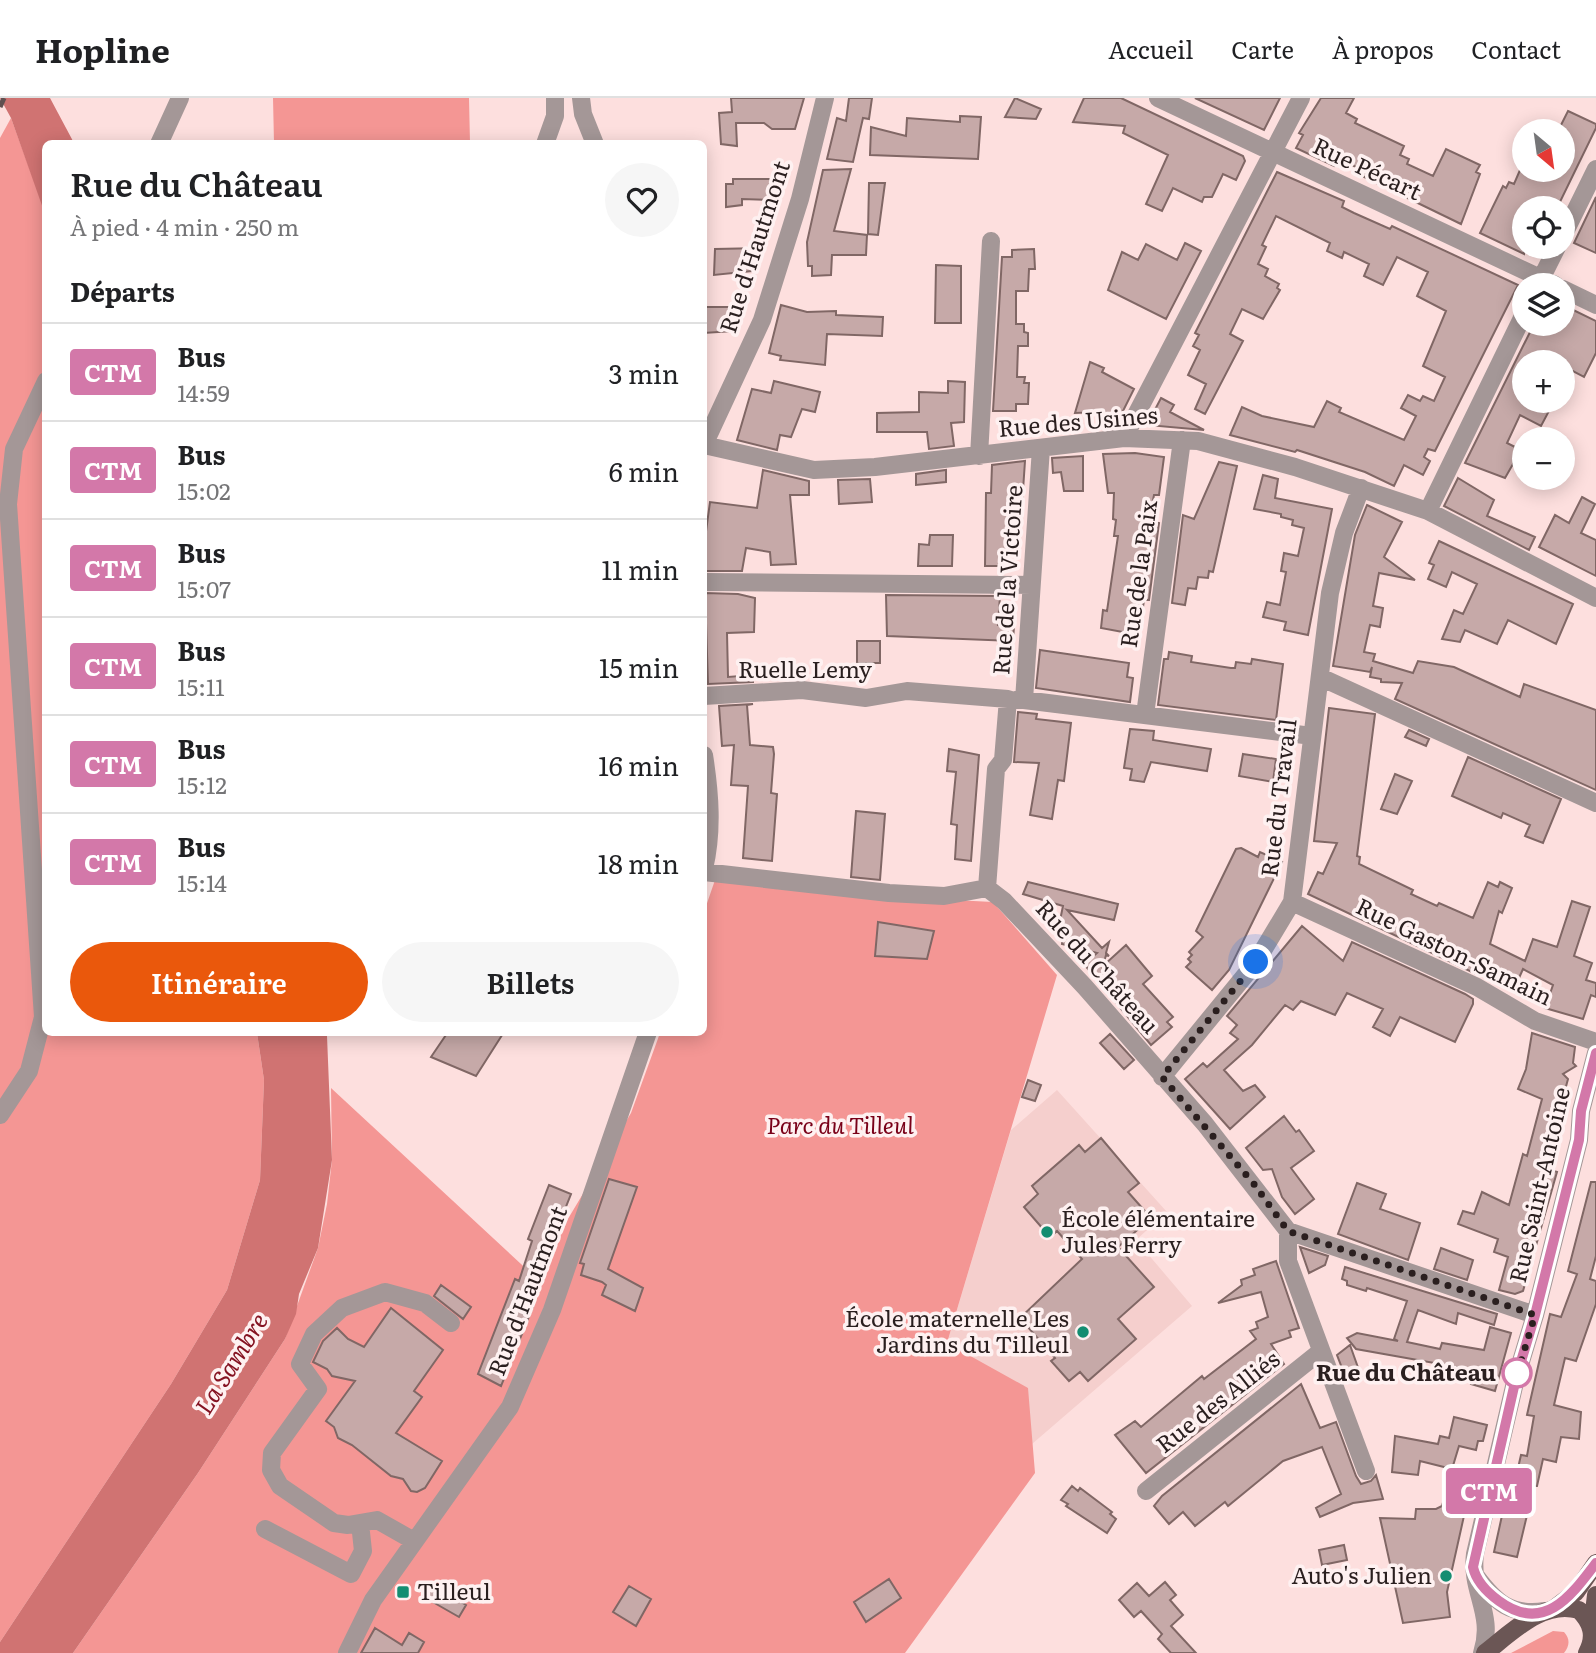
<!DOCTYPE html>
<html lang="fr">
<meta charset="utf-8">
<style>
body{margin:0;font-family:Literata,serif;background:#f6f6f6;color:#202124;height:100vh;display:flex;flex-direction:column;font-size:26px;white-space:nowrap}
*{box-sizing:border-box;margin:0}
p{font-size:23px;color:#757577}
.icon{flex:none;width:38px;height:38px;fill:none;stroke:currentColor;stroke-width:2;stroke-linecap:round;stroke-linejoin:round}
.map{position:relative;flex:1;overflow:hidden}
.details{position:absolute;left:42px;top:42px;width:665px;height:896px;display:flex;flex-direction:column;background:#fff;border-radius:10px;box-shadow:0 4px 18px #0003}
.details>*{flex:none}
.badge{padding:0 14px;border-radius:5px;font-size:24px;line-height:46px}
.needle{width:46px;rotate:151deg}
.controls{position:absolute;left:1512px;top:21px;display:grid;gap:14px}
.controls a{display:grid;place-items:center;width:63px;height:63px;border-radius:50%;background:#fff;box-shadow:0 4px 18px #0003;font-size:35px}
.you{position:absolute;width:35px;height:35px;margin:-18px;border:5px solid #fff;border-radius:50%;background:#1a73e8;box-shadow:0 0 0 10px #1a73e833}
.map>.badge{position:absolute;translate:-50% -50%;box-shadow:0 0 0 4px #fff}
h2{padding:0 28px;font-size:26px;line-height:63px}
.round{display:grid;place-items:center;flex:none;width:74px;height:74px;border-radius:37px;background:#f6f6f6}
.head{display:flex;align-items:center;justify-content:space-between;height:119px;padding:0 28px}
h1{font-size:33px;font-weight:600;line-height:52px}
.button{display:flex;gap:14px;margin-top:auto;padding:14px 28px}
.button a{flex:1;height:80px;border-radius:42px;background:#ea580c;color:#fff;font-size:28px;font-weight:600;line-height:80px;text-align:center}
.button a+a{background:#f6f6f6;color:#202124}
ul{padding:0;list-style:none}
li{display:flex;align-items:center;gap:21px;height:98px;padding:0 28px;border-top:2px solid #e0e0e0}
li div{flex:1}
li b{display:block;font-size:26px}
li em{font-style:normal}
li .badge{min-width:77px;font-weight:700;text-align:center}
header{display:flex;align-items:center;gap:42px;box-sizing:border-box;height:98px;padding:0 35px;background:#fff;border-bottom:2px solid #e0e0e0}
header strong{font-size:33px}
nav{display:flex;gap:38px;margin-inline-start:auto;font-size:24px}
.map>svg:first-child{display:block}
</style>
<header>
<strong>Hopline</strong>
<nav><a>Accueil</a><a>Carte</a><a>À propos</a><a>Contact</a></nav>
</header>
<div class="map">
<svg width="1596" height="1555" viewBox="0 0 1596 1555">
<rect width="100%" height="100%" fill="#fddfde"/>
<!-- built -->
<path fill="#f5cfcd" d="M1057,992l110,122 -31,28 56,66 -160,138 -85,-101 64,-213z"/>
<!-- green -->
<path fill="#f49694" d="M273,0h196l1,45h-196z
M11,20l35,96v818l211,1 7,47 -4,100 -33,110 -56,94 -171,258v-1504z
M715,782l160,16 118,6 64,73 -110,368 81,45 7,85 -130,180h-832l125,-180 87,-134 33,-91 9,-44 5,-44 -1,-72 203,188 97,-163 29,-80 44,-1v-120z
M1553,1533l11,1c6,7 6,13 0,21h-53z"/>
<!-- water -->
<path fill="#d07372" d="M0,0h50l24,45 -28,1 -1,70 -34,-96z
M257,935h70v3l5,124 -14,88 -19,46 -3,20 -11,25 -87,134 -125,180h-73v-11l171,-258 56,-94 33,-110 4,-100z"/>
<!-- building -->
<path fill="#c6a9a8" stroke="#806765" stroke-width="2" d="M731,0h73l-9,31h-23l-8,-6h-28l1,23 -16,-2 -2,-31 13,-1z
M849,0h23l-3,21 -6,-1 -10,44 -26,-3 10,-41 9,3z
M1015,0l26,11 -5,10 -31,-2z
M1084,0h37l122,58 2,5 -9,19 -13,-6 -11,23h-8l-2,5 -29,-14 -11,23 -16,-7 22,-49 -45,-22 2,-7 -52,-4z
M1195,0h85l-16,32z
M1321,0h33l-8,15 11,6 -2,4 49,23 -4,9 9,4 -2,5 26,12 13,-27 34,16 -4,7 4,2 -19,50 -101,-49 2,-5 -24,-12 -4,8 -38,-18 7,-13 -4,-2z
M1568,13l28,13v4l-39,80h-33v46l-44,-21 23,-47 3,2 3,-6 5,2 6,-14h43v-39h-5z
M960,18l21,1 -3,42 -108,-4 1,-28 35,9 1,-18 53,4z
M851,71l-17,62 33,4 -1,20h-34l-1,20 -19,1v-10h-4l-1,-24 16,-72z
M1277,74l67,29 -2,6 12,6 36,16 2,-3 126,59 -83,166 -7,-2 -4,8 6,4 -7,14 -19,-10 -10,21 -29,-14 -68,-22 -2,2 -65,-17 12,-28 20,9 52,11 13,-26 14,7 -2,4 65,28 12,-24 -15,-8 7,-13 12,6 3,-5 11,5 11,-24 -22,-11 23,-55 -29,-15 11,-24 -31,-15 -14,28 -19,-9 5,-12 -25,-12 -2,6 -15,-7 3,-8 -54,-27 -14,29 4,2 -8,17 10,5 -3,7 14,8 -2,4 3,2 -17,29 -21,-10 -12,25 13,7 -38,73 -10,-5 11,-25 -18,-9 12,-25 -7,-4 6,-11 -4,-2z
M733,81h40l-3,21 -28,-1v6l-16,2v-23h7z
M869,85h16l-7,52 -10,-1z
M1596,99v56l-22,-10z
M1185,145l16,8 -35,68 -58,-29 14,-38 16,8 8,-16 31,16z
M763,150l-11,23 -38,4 1,-26z
M1034,151l1,20h-6l-1,22h-12v33h8v8l4,1v13h-10l-1,31h8l-1,6h5l-1,21h-12v7h-23l9,-154h10v-7z
M936,167l25,1v57h-26z
M781,207l26,7 29,-1v4l47,2 -1,19 -55,-2 -2,31 -45,-5 1,-4 -12,-3z
M1563,207l33,16v32l-12,24 -21,-11v-4h-39v39h9l17,8 -9,17 -21,-11 -13,28 14,7 -16,28 -40,-15 69,-139h29z
M704,209h40l-11,24 -29,2z
M1090,264l14,6 -2,4 32,17 -16,32 -6,3 -12,1 -1,-13 -24,1z
M774,283l46,11 -5,20 -13,-3 -11,28 -11,-2 -3,15 -40,-10 15,-51 19,4z
M948,283l17,1 -1,40 -13,1 3,23 -25,3 -2,-17h-50v-19l42,-1v-20l29,1z
M1161,300l13,7 -4,7 34,18 -57,-5z
M1135,355l29,4 -5,38h-5l-5,26 10,2 -10,77h-5l-5,35 -38,-7 2,-18 4,1 11,-75h-4l2,-16 -3,-1 1,-26h-6l-5,-39z
M1083,358v35h-19l-3,-19 -8,1 -1,-15z
M1025,363l-5,73h-14v32h-21l1,-73h5l1,-28z
M1219,364l18,4 -24,106 -4,-1 -1,7 -10,-1 -2,12 -8,-1 -3,17 -13,-2 11,-88 11,4z
M763,372l46,11v14h-19l6,69 -25,1 -1,-13 -24,-4 -4,23h-38v-25l6,-44 47,6z
M946,372v12l-30,3v-11z
M1263,377l15,4 -3,19 57,11 -24,126 -24,-5 2,-8 -23,-5 4,-15 13,3 6,-33 -5,-1 3,-18 14,3 6,-28 -12,-3 1,-5 -12,-3v-3l-27,-5z
M1458,380l36,22 -7,16 48,21 -6,13 -85,-44z
M870,381l2,23 -33,2 -1,-24z
M1582,399l13,7 -14,29 15,7v36l-57,-29 16,-32 14,8z
M1367,407l35,17 -18,35 31,23 -36,-7 -6,33 10,2 -3,19 -10,-2 -6,27 11,2 -2,7 40,12 5,-12 36,6 66,30 4,-13 72,26v80l-201,-91 7,-16 -21,-1v-3l-11,-2 2,-10 -2,5 -37,-6 22,-131z
M930,437h23l-1,31h-34l1,-22 10,1z
M1439,443l134,63 -17,40 -48,-24 -11,24 -32,-14 -5,12 -18,-3 12,-29 9,4 14,-30 -25,-12 -6,15 -18,-8 6,-14 -5,-2z
M705,495l33,1 17,4 -1,34 -27,1 1,44 25,-2v7l-45,2z
M886,497l114,1 -2,29 16,1 -1,15 -126,-5z
M857,543h23v22h-23z
M1040,552l89,13 -2,14 6,1 -3,24 -94,-14z
M1169,554l23,4 -1,6 40,6h4l1,-6 15,2 1,-5 31,5 -7,56 -118,-15 6,-46h4z
M753,606l-6,1 3,40 23,2 1,7 -3,39 6,1 -5,67 -29,-3 5,-72 -17,-1 3,-40 -12,1 -3,-40z
M1329,610l46,6 -18,142 3,1 -1,7 54,26 -2,4 26,12 2,-3 34,15 15,-36 10,5 2,-5 12,6 -10,25 -3,-2 -9,33 35,17 8,-22 24,8 15,-46 18,6 -16,49 18,7 -6,17 10,3v14l-5,-2 -8,24 -38,-11 8,-23 -30,-16 -8,18 -38,-15 -1,2 -168,-80 10,-22 5,2 14,-31 -23,-2z
M1018,614l19,2 -1,5 35,4 -7,58 -6,-1 -6,39 -22,-4 9,-52 -25,-1z
M1130,631l24,2 -1,9 58,9 -4,22 -56,-9 -7,20 -14,-2 2,-11 -8,-1z
M1409,632l20,9 -3,7 -21,-9z
M949,651l30,6 -8,106 -16,-2 2,-34 -6,-1 5,-52 -9,-1z
M1243,656l33,5 -3,23 -34,-6z
M1468,659l93,42 -18,44 -18,-7 5,-11 -27,-12 -2,5 -49,-22z
M1395,676l17,7 -15,33 -16,-5z
M856,713l29,3 -5,66 -29,-3z
M1241,750l17,9 2,-5 22,10 -53,108 -17,20 -26,-23 5,-5 -3,-3 4,-4 -3,-3 14,-15 -7,-6 40,-82z
M1028,784l90,22 -4,16 -47,-10 35,38 7,-6 -3,11 3,3 -3,-1 -3,11 23,-21 26,31 -9,8 30,33 -6,5 5,5 -21,18 -67,-81 13,-11 -35,-9 1,-8 -6,-1 6,-29 -40,-12z
M878,824l56,9 -7,28 -52,-3z
M1302,828l41,35 9,-19 113,52 8,5v5l-18,38 -55,-25 -10,19 -17,-9 10,-18 -36,-16 -12,22 -34,-14 -8,9 -8,-5 -33,40 -28,25 19,21 12,-6 10,12 -35,32 -45,-50 18,-16 4,4 31,-28 -8,-6 7,-8 -10,-9z
M448,934h56l-28,44 -45,-19z
M1532,935l43,14 -2,16 3,3 -13,8 5,5 -24,89 13,4 -34,119 -8,3 -16,-4 9,-33 -14,-5 4,-13 -40,-15 5,-13 11,3 8,-22 27,13 14,-51 4,2 15,-57 -24,-10 8,-20z
M1110,936l24,26 -10,9 -24,-26z
M1028,982l13,5 -6,16 -13,-4z
M1284,1018l12,16 3,-2 15,21 -23,17 23,31 -19,15 -13,-17 -10,-28 -9,1 -17,-22z
M1101,1040l38,45 -11,9 23,26 -33,29 36,40 -36,32 18,20 -48,42 -8,-9 -11,9 -18,-20 4,-3 -35,-40 62,-59 -25,-28 -7,6 -26,-30 14,-13 -6,-8 47,-41 6,7z
M609,1081l28,8 -29,82 35,19 -8,23 -33,-16 4,-10 -4,-3 -21,-7 3,-11 -4,-1z
M1591,1084h5v74l-6,23 6,2v23l-20,57 -11,-3 -11,47 27,7 -2,27 -18,-2 -5,25 -13,-3 -6,27h-3l-17,71 -23,-5 9,-41 5,1 13,-57 6,1 7,-40 -7,-1 23,-101 11,3 16,-43 -9,-3z
M1357,1085l29,11 -6,15 40,14 -12,37 -70,-26z
M549,1087l22,9 -23,58 3,1 -19,56 -31,77 -23,-12 37,-95 4,2 13,-40 -4,-2z
M1300,1149l28,9 -3,9 -16,8z
M1441,1150l32,12 -6,20 -33,-11z
M1276,1163l23,67 -10,3 2,6 -20,7 13,20 -138,109 -31,-38 20,-14 6,6 61,-51 2,3 52,-40 -6,-8 8,-3 -2,-6 12,-5 -7,-25 -43,11 24,-18 -1,-5 14,-5 -2,-6z
M1345,1169l152,47 -3,11 -36,-12 -2,11 -38,-14 -11,32 33,7 2,-6 42,7 6,-23 21,6 -16,58 -24,-7 1,-5 -17,-5 2,-7 -101,-18 -9,-11 10,-5 41,8 -4,-2 13,-38 -40,-13 -1,3 -19,-6v-4l-5,-2z
M441,1187l30,22 -8,12 -29,-23z
M391,1210l52,42 -29,41 8,6 -26,36 46,28 -17,27 -8,4 -6,-1 -8,-12 -12,-3 -39,-31 -14,-7 -4,-11 -8,-6 29,-40 -23,-5 -5,-7 -14,-7 10,-21 14,-13 11,11 16,8z
M1350,1247l11,31 -17,-3 -7,-18z
M1301,1286l19,44 16,-6 20,54 5,8 10,-3 5,-6 7,24 -30,4 -33,14 -4,-9 25,-14 -19,-47 -39,14 -55,45 -3,-4 -30,24 -12,-14 -14,12 -15,-18 8,-10z
M1454,1319l33,8 -4,16h-5l-2,9 -17,-4 -7,23 -32,-8 -2,14 -26,-3 3,-36 43,8 2,-8 9,2z
M1451,1376l21,6 -25,112 3,25 -47,6 -23,-105 35,1 1,-10h20l6,-3z
M1072,1388l6,5 2,-3 32,24 -2,2 6,5 -9,14 -41,-27 2,-2 -7,-4z
M1344,1447l3,15 -25,5 -3,-15z
M889,1481l12,19 -35,24 -12,-20z
M1165,1484l11,13 -6,5 13,15 -12,11 25,27h-25l-13,-14 4,-5 -21,-23 -7,6 -15,-17 18,-17 12,13z
M431,1487l35,20 -7,12 -35,-20z
M629,1488l22,13 -15,27 -23,-14z
M375,1530l27,17 7,-12 15,9 -6,11h-57z"/>
<g fill="none" stroke-linecap="round" stroke-linejoin="round">
<!-- minor -->
<path stroke="#a49797" stroke-width="18" d="M581,0l2,16 12,30
M1158,0l397,187
M159,46l21,-46
M545,46l10,-28v-18
M1563,138l33,-67
M1538,187l19,-38
M1563,191l33,16
M1124,340l177,-340
M704,347l110,25 61,-3 249,-29 74,3 97,26 133,44 168,87
M704,347l58,-125 38,-121 25,-101
M979,358l12,-215
M1428,413l96,-197
M704,484l327,3
M1320,579l276,126
M704,598l98,-6 64,8 41,-7 101,8 -5,61 -7,9 -9,119
M1015,602h9l17,-252
M1024,602l288,36
M1145,617l37,-275
M704,657c6,38 9,76 0,114
M704,774l185,21 55,3 43,-8 17,13 81,86 120,137 83,107 247,84
M1292,804l185,85 58,34 61,21
M1162,979l94,-115 36,-60 38,-309 14,-60 17,-45
M0,1017l29,-44 14,-54 -35,-513 6,-55 32,-68
M1288,1133v30l78,210
M1146,1393l175,-140
M265,1431l86,45 12,-23 -3,-28
M414,1443l-37,-21 -29,5 -14,-2 -54,-37 -9,-16 1,-17 46,-64 -18,-25 14,-30 28,-26 43,-16 40,11 26,20
M1476,1478c20,27 35,40 69,35
M347,1555l26,-53 137,-193 42,-97 96,-278
M1482,1555c13,-39 -12,-61 -7,-99l41,-176 19,-63 44,-175 2,-29 15,-58"/>
<!-- major -->
<path stroke="#6b5655" stroke-width="18" d="M1555,1510l21,-16 20,-29
M1592,1530l4,-33
M1485,1555c26,-20 58,-54 94,-43 13,13 17,26 8,43"/>
<!-- rail -->
<path stroke="#605050" stroke-width="5" stroke-dasharray="14 7" stroke-linecap="butt" d="M0,9l4,-9"/>
</g>
<g fill="none" stroke-linecap="round" stroke-linejoin="round">
<defs>
<path id="line" d="M1596,955l-15,58 -2,29 -44,175 -19,63 -43,189c3,14 15,26 26,34 45,33 72,-5 97,-38"/>
</defs>
<!-- line casing -->
<use href="#line" stroke="#fff" stroke-width="16"/>
<!-- line -->
<use href="#line" stroke="#d378a9" stroke-width="10"/>
<!-- walk -->
<path stroke="#2a1f1f" stroke-width="7" stroke-dasharray="0 12.6" d="M1256,864l-94,115 92,107 34,47 247,84 -19,63 1,-5"/>
</g>
<!-- markers -->
<g fill="#148d71" stroke="#fef1f1" stroke-width="2.5">
<circle cx="1047" cy="1134" r="7"/>
<circle cx="1083" cy="1234" r="7"/>
<circle cx="1446" cy="1478" r="7"/>
<rect x="396" y="1487" width="14" height="14" rx="3.5"/>
</g>
<circle fill="#fff" stroke="#d378a9" stroke-width="3.5" cx="1517" cy="1275" r="14"/>
<g text-anchor="middle" stroke-width="7" stroke-linejoin="round" paint-order="stroke">
<!-- street labels -->
<g font-size="23" fill="#2a1f1f" stroke="#fef1f1">
<text transform="translate(1367 71) rotate(25)" y="8">Rue Pécart</text>
<text transform="translate(755 149) rotate(-72)" y="8">Rue d'Hautmont</text>
<text transform="translate(1078 324) rotate(-5)" y="8">Rue des Usines</text>
<text transform="translate(1139 476) rotate(-82)" y="8">Rue de la Paix</text>
<text transform="translate(1008 482) rotate(-86)" y="8">Rue de la Victoire</text>
<text x="805" y="580">Ruelle Lemy</text>
<text transform="translate(1279 700) rotate(-83)" y="8">Rue du Travail</text>
<text transform="translate(1454 854) rotate(26)" y="8">Rue Gaston-Samain</text>
<text transform="translate(1097 869) rotate(48)" y="8">Rue du Château</text>
<text transform="translate(1540 1087) rotate(-77)" y="8">Rue Saint-Antoine</text>
<text transform="translate(528 1193) rotate(-69)" y="8">Rue d'Hautmont</text>
<text transform="translate(1218 1304) rotate(-38)" y="8">Rue des Alliés</text>
</g>
<!-- park labels -->
<g font-size="23" font-style="italic" fill="#790018" stroke="#fef1f1">
<text x="840" y="1036">Parc du Tilleul</text>
</g>
<!-- poi labels -->
<g font-size="23" fill="#2a1f1f" stroke="#fef1f1" text-anchor="start">
<text x="1061" y="1129">École élémentaire<tspan x="1061" dy="26">Jules Ferry</tspan></text>
<text x="1069" y="1229" text-anchor="end">École maternelle Les<tspan x="1069" dy="26">Jardins du Tilleul</tspan></text>
<text x="1432" y="1486" text-anchor="end">Auto's Julien</text>
<text x="417" y="1502">Tilleul</text>
</g>
<!-- stop labels -->
<g font-size="23" font-weight="bold" fill="#2a1f1f" stroke="#fef1f1" text-anchor="end">
<text x="1496" y="1283">Rue du Château</text>
</g>
<!-- water labels -->
<g font-size="24" font-style="italic" fill="#851322" stroke="#fef1f1">
<text transform="translate(232 1266) rotate(-58)" y="8">La Sambre</text>
</g>
</g>
</svg>
<div class="controls">
<a><svg class="needle" viewBox="-14 -14 28 28"><path d="M0-13l5 13h-10z" fill="#e53935"/><path d="M0 13l5-13h-10z" fill="#757577"/></svg></a>
<a><svg class="icon" aria-label="locate" viewBox="0 0 24 24"><circle cx="12" cy="12" r="6"/><path d="M12 2v4M12 18v4M2 12h4M18 12h4"/></svg></a>
<a><svg class="icon" aria-label="layers" viewBox="0 0 24 24"><path d="M12 4l9 5-9 5-9-5zM3 14l9 5 9-5"/></svg></a>
<a>+</a>
<a>−</a>
</div>
<div class="you" style="left:1256px;top:864px"></div>
<b class="badge" style="left:1489px;top:1393px;background:#d378a9;color:#fff">CTM</b>
<section class="details">
<div class="head"><div><h1>Rue du Château</h1><p>À pied · 4 min · 250 m</p></div><a class="round"><svg class="icon" aria-label="heart" viewBox="0 0 24 24"><path d="M12 20l-8-8c-3-5 5-10 8-4 3-6 11-1 8 4z"/></svg></a></div>
<h2>Départs</h2>
<ul>
<li><span class="badge" style="background:#d378a9;color:#fff">CTM</span><div><b>Bus</b><p>14:59</p></div><em>3 min</em></li>
<li><span class="badge" style="background:#d378a9;color:#fff">CTM</span><div><b>Bus</b><p>15:02</p></div><em>6 min</em></li>
<li><span class="badge" style="background:#d378a9;color:#fff">CTM</span><div><b>Bus</b><p>15:07</p></div><em>11 min</em></li>
<li><span class="badge" style="background:#d378a9;color:#fff">CTM</span><div><b>Bus</b><p>15:11</p></div><em>15 min</em></li>
<li><span class="badge" style="background:#d378a9;color:#fff">CTM</span><div><b>Bus</b><p>15:12</p></div><em>16 min</em></li>
<li><span class="badge" style="background:#d378a9;color:#fff">CTM</span><div><b>Bus</b><p>15:14</p></div><em>18 min</em></li>
</ul>
<div class="button"><a>Itinéraire</a><a>Billets</a></div>
</section>
</div>
